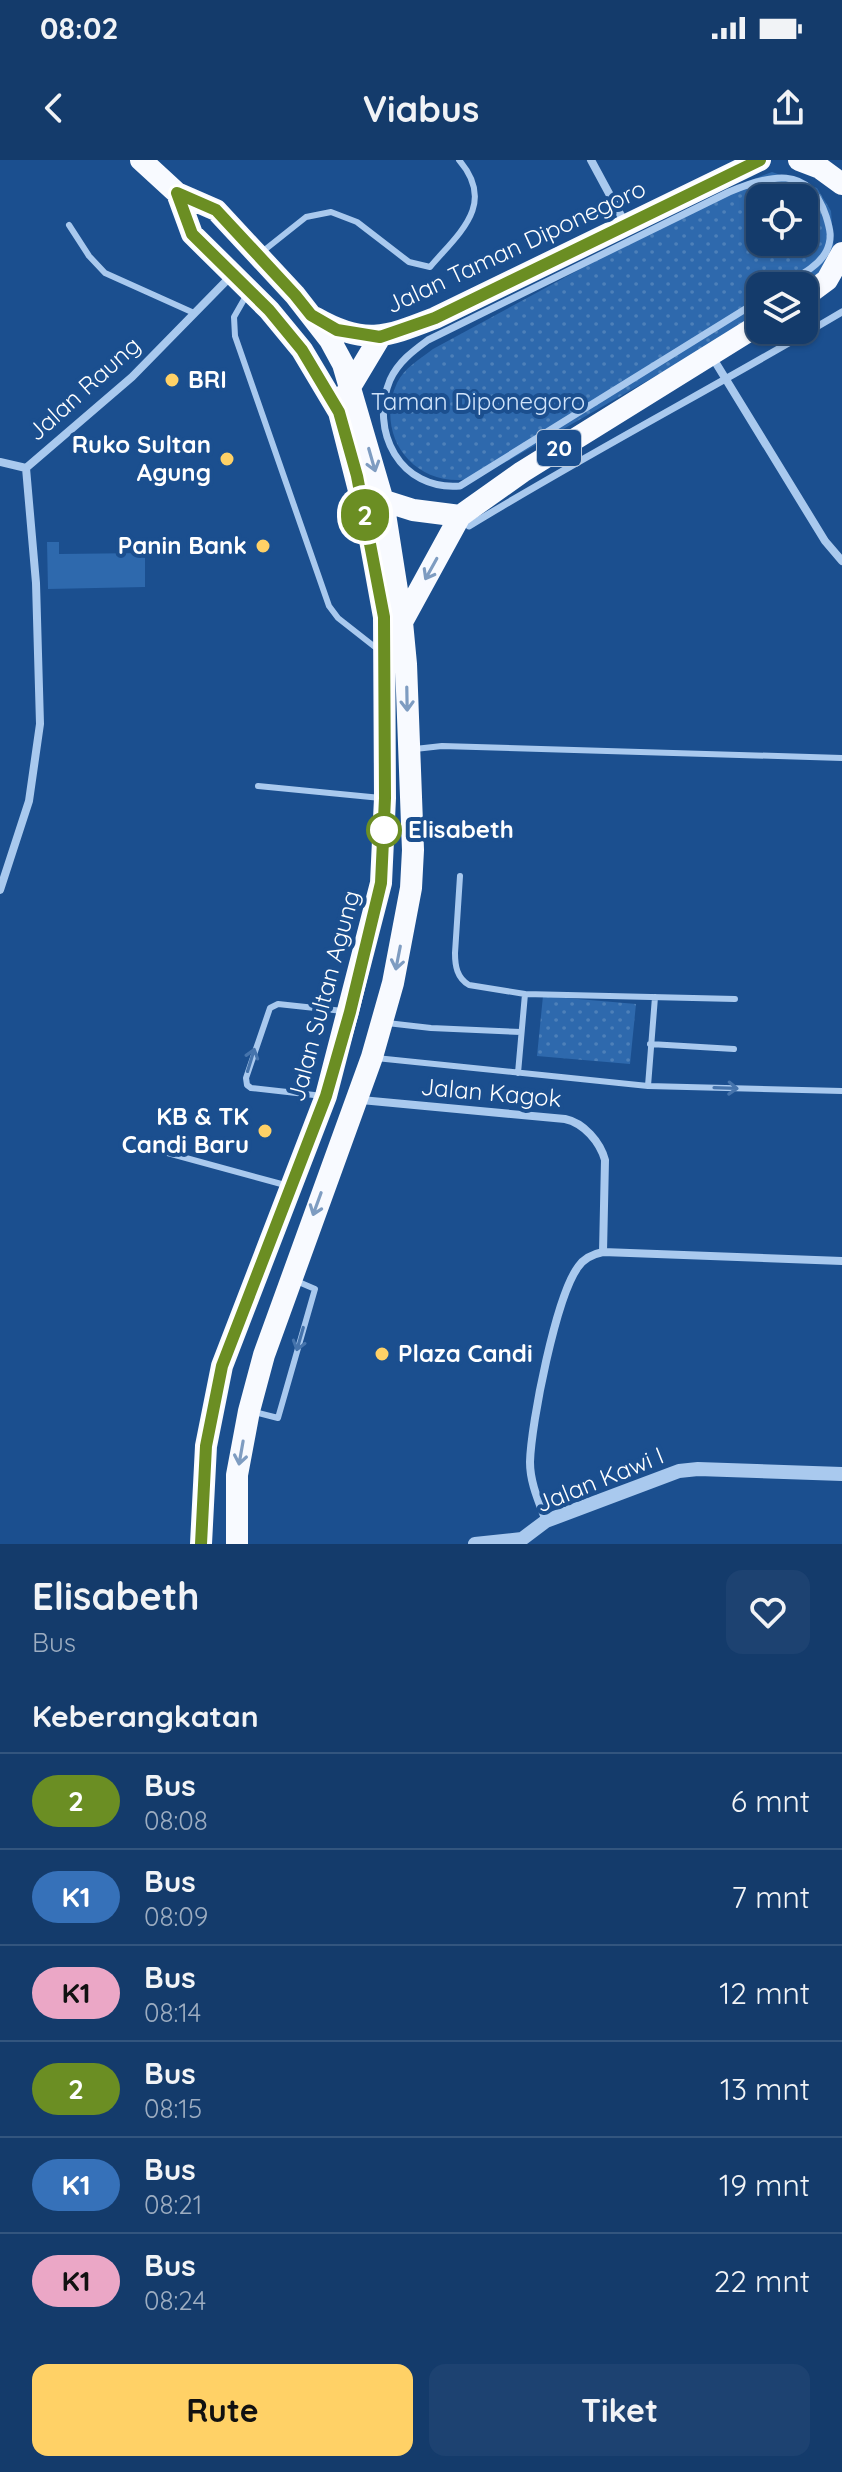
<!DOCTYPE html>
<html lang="id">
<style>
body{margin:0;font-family:Quicksand,sans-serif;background:#1d4271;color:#f1f3f6;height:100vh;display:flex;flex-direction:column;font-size:30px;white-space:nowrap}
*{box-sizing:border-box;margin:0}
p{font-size:26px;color:#9dadc1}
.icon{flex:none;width:44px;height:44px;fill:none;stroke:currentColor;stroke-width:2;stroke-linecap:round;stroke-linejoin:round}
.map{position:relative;height:1384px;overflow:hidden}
.panel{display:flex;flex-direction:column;background:#143b6b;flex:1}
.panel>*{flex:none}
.badge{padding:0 16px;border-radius:26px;font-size:28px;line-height:52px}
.tools{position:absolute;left:746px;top:24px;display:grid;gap:16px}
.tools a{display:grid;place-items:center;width:72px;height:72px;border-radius:16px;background:#143b6b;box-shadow:0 2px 6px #0004,0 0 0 2px #33557e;font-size:40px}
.map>.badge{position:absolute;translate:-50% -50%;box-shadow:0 0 0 4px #fff}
h2{padding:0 32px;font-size:30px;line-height:72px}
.round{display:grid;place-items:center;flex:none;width:84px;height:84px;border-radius:16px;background:#1d4271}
.head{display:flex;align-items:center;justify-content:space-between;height:136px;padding:0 32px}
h1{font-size:38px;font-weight:700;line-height:60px}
.action{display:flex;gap:16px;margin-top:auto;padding:16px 32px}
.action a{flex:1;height:92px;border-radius:16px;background:#ffd166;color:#111;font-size:32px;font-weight:700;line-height:92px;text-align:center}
.action a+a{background:#1d4271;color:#f1f3f6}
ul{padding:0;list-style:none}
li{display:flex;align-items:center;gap:24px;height:96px;padding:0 32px;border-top:2px solid #33557e}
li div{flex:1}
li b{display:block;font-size:30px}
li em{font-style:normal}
li .badge{min-width:88px;font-weight:700;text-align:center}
.status{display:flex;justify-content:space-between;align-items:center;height:56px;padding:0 40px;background:#143b6b;direction:ltr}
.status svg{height:22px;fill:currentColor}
header{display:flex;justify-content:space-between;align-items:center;height:104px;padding:0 32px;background:#143b6b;font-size:36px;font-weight:700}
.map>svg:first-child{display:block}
</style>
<div class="status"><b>08:02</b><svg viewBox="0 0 49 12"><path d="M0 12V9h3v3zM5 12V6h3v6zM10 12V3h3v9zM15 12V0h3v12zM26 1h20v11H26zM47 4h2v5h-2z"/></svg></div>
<header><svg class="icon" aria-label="back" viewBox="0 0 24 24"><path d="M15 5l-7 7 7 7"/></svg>Viabus<svg class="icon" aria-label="share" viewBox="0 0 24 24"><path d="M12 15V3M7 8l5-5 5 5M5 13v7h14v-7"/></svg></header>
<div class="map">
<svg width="842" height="1384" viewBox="0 0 842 1384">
<defs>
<pattern id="park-dots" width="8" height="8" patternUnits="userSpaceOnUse" patternTransform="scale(2)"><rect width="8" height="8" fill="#2e69ad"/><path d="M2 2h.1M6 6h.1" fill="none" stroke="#4d80b9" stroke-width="1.8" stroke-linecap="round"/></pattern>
</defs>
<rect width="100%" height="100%" fill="#1b4f8f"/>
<!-- park -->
<path fill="url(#park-dots)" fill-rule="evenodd" d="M772,12l45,16 14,23 3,39 -5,19 -25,17h-44v30l-256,147c-13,6 -32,18 -46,17 -52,0 -82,-51 -61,-97 7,-15 23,-24 36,-34l295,-160zM760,38h44v44h-44z
M543,836l93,8 -6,60 -93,-8z"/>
<!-- pitch -->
<path fill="#2e69ad" d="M47,382h12v12l86,-1v34l-97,2z"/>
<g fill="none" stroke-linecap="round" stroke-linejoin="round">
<!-- service -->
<path stroke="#a9c9ee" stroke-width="6" d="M69,65l20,31 16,17 89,40
M262,92l44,-35 25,-5 26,10 52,40 21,5c29,-34 67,-63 29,-107
M246,136l-12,21 1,19 94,270 9,12 42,33
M415,589l27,-3 400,12
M258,626l123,12
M460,716l-5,77c0,13 2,25 14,32l56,9
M387,863l44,5 90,4
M650,884l84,5
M376,898l272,28 7,-89
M518,913l7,-79 210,5
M648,926l194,5
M323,936l-72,-8 -4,-3 -1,-7 24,-70 8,-4 65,7
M142,986l143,39
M254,1252l24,6 37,-129 -21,-9"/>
<!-- pedestrian -->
<path stroke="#a9c9ee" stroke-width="7" d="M760,140l-300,186c-60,5 -91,-55 -70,-106 8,-18 23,-29 38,-40l301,-148c40,-17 80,-28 97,24 4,13 7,22 0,36 -8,15 -29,25 -44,34
M461,358l8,8c123,-75 250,-141 373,-214"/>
<!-- minor -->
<path stroke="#a9c9ee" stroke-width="8" d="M591,0l34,63
M711,195l114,186 17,20
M0,302l26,6
M0,730l29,-89 11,-77 -4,-141 -10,-115 106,-91 100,-102
M361,940l204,19c19,4 35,23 40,41l-2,92c-10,2 -19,6 -25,15 -22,30 -47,156 -48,195 0,21 9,40 16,59
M603,1092l239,9"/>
<!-- tertiary -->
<path stroke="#a9c9ee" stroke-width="14" d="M475,1384l47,-5 24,-18 133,-50 19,-2 144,5"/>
<!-- trunk -->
<path stroke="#f8faff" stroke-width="22" d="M141,0l36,33 15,41 77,76 33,40 37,62 27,106 18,99 1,181 -4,85 -55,213 -104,270 -16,80 -5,98
M799,0l21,8 22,16
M177,33l39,17 79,85 35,45 13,24 40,137 19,121 4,42 7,186 -2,38 -18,95 -21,74 -108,298 -15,56 -12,64v69
M804,137l23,-17 15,-27
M316,158c49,28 70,19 119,0l325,-158
M347,232l33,-55
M372,337l41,13 47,6
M402,462l58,-106 62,-44 238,-148"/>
</g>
<!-- one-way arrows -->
<defs><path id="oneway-shaft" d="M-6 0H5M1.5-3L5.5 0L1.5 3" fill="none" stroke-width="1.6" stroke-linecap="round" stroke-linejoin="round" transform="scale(2)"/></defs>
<g stroke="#7e9cc1">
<use href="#oneway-shaft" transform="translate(372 300) rotate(74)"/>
<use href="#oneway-shaft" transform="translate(431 409) rotate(119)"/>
<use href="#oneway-shaft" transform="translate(407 539) rotate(89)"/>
<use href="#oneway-shaft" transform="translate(398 798) rotate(101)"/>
<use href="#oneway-shaft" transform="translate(317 1044) rotate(110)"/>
<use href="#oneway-shaft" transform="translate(241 1293) rotate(100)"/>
</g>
<g stroke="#4674ac">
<use href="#oneway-shaft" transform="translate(251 900) rotate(-73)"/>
<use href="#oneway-shaft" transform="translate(726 928) rotate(2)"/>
<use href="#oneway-shaft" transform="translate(300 1179) rotate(106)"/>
</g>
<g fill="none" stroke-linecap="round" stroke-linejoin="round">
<defs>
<path id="line" d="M201,1384l5,-98 16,-80 104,-270 24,-84 31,-129 4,-85 -1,-181 -27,-141 -18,-64 -37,-62 -33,-40 -77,-76 -15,-41 39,17 79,85 16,20 26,15 43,7 55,-19 325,-158"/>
</defs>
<!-- line casing -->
<use href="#line" stroke="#fff" stroke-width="18"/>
<!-- line -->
<use href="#line" stroke="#6b8e23" stroke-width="12"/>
</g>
<!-- markers -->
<g fill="#ffd166" stroke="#1b4f8f" stroke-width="3">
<circle cx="172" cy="220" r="8"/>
<circle cx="227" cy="299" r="8"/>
<circle cx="263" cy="386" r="8"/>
<circle cx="265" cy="971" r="8"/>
<circle cx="382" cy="1194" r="8"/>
</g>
<circle fill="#fff" stroke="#6b8e23" stroke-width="4" cx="384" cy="670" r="16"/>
<g text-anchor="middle" stroke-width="8" stroke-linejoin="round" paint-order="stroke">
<!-- shield labels -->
<rect fill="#1b4f8f" stroke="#bbcadd" stroke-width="2" x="537" y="270" width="44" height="36" rx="6"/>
<g font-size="22" font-weight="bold" fill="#fff">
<text x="559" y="296">20</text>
</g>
<!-- street labels -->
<g font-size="24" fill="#fff" stroke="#1b4f8f">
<text transform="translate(516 87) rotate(-25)" y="8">Jalan Taman Diponegoro</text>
<text transform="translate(84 229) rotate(-42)" y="8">Jalan Raung</text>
<text transform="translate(324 836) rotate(-75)" y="8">Jalan Sultan Agung</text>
<text transform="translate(491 933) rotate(5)" y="8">Jalan Kagok</text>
<text transform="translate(600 1320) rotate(-22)" y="8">Jalan Kawi I</text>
</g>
<!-- poi labels -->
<g font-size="24" font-weight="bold" fill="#fff" stroke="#1b4f8f" text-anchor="end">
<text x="188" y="228" text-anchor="start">BRI</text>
<text x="211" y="293">Ruko Sultan<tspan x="211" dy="28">Agung</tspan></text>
<text x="247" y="394">Panin Bank</text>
<text x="249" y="965">KB &amp; TK<tspan x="249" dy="28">Candi Baru</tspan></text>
<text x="398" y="1202" text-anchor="start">Plaza Candi</text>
</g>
<!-- park labels -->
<g font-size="24" fill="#cfe3fa" stroke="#1b4f8f">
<text x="478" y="250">Taman Diponegoro</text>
</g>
<!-- stop labels -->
<g font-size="24" font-weight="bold" fill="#fff" stroke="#1b4f8f" text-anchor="start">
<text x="408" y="678">Elisabeth</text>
</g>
</g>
</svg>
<div class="tools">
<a><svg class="icon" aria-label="locate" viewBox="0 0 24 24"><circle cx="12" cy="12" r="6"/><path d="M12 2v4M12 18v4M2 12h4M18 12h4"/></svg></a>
<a><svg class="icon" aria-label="layers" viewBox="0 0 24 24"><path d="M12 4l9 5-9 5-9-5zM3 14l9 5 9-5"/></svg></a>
</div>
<b class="badge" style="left:365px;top:355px;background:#6b8e23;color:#fff">2</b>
</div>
<section class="panel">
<div class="head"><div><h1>Elisabeth</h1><p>Bus</p></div><a class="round"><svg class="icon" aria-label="heart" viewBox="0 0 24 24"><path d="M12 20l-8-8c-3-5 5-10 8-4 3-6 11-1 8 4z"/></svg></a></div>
<h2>Keberangkatan</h2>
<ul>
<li><span class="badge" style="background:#6b8e23;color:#fff">2</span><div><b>Bus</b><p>08:08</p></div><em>6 mnt</em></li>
<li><span class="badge" style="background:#3671b9;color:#fff">K1</span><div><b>Bus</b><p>08:09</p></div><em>7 mnt</em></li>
<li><span class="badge" style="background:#eba7c6;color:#111">K1</span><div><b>Bus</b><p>08:14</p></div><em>12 mnt</em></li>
<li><span class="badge" style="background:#6b8e23;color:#fff">2</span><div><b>Bus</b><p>08:15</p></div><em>13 mnt</em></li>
<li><span class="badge" style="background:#3671b9;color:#fff">K1</span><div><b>Bus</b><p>08:21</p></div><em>19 mnt</em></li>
<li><span class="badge" style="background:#eba7c6;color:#111">K1</span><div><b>Bus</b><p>08:24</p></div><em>22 mnt</em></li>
</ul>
<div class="action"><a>Rute</a><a>Tiket</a></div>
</section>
